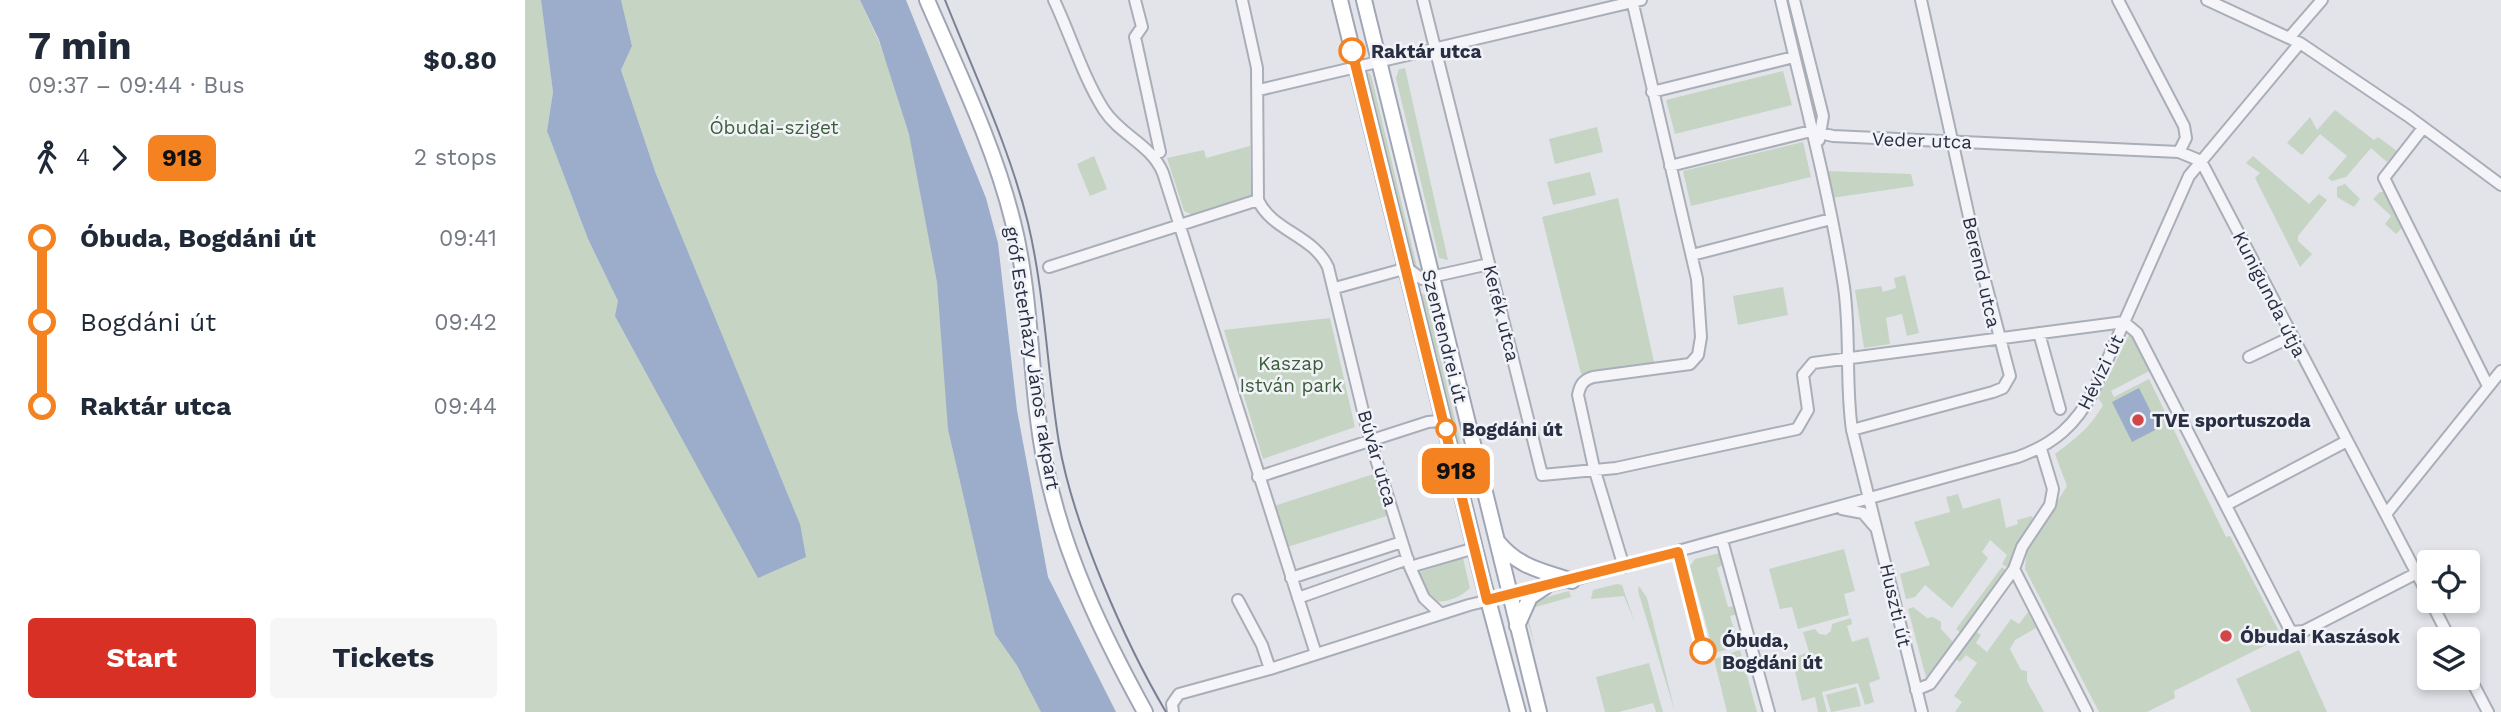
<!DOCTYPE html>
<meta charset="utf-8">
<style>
body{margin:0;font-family:"Work Sans",sans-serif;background:#f6f6f7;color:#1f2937;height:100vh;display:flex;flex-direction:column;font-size:26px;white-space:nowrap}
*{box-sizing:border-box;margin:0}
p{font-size:23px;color:#747a83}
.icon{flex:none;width:38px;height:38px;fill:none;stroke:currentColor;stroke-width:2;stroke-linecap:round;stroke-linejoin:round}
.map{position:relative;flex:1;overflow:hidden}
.drawer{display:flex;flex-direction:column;background:#fff;width:525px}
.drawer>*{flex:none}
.badge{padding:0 14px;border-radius:10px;font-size:24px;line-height:46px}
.fabs{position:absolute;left:1892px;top:550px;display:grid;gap:14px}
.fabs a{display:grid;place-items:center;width:63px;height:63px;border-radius:7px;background:#fff;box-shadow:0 4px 10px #0003;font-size:35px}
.map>.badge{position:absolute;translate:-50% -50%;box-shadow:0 0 0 4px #fff}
.legs{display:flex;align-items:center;gap:10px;height:77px;padding:0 28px;font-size:23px}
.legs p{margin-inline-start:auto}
.summary{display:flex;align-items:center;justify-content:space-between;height:119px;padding:0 28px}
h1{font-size:38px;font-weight:700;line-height:52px}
.button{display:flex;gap:14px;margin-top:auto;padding:14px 28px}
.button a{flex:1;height:80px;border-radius:7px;background:#d93025;color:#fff;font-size:28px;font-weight:700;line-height:80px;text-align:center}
.button a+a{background:#f6f6f7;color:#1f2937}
ul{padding:0 28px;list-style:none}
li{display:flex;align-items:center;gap:24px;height:84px;font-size:26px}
li i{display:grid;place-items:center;width:10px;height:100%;margin:0 9px;background:currentColor}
li i::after{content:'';width:18px;height:18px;margin:-9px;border:5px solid;border-radius:50%;background:#fff}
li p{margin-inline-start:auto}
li:first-child i{background:linear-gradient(#0000 50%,currentColor 0)}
li:last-child i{background:linear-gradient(currentColor 50%,#0000 0)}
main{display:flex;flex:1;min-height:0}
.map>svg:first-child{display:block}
</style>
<main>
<section class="drawer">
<div class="summary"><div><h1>7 min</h1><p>09:37 – 09:44 · Bus</p></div><b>$0.80</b></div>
<div class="legs"><svg class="icon" aria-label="walk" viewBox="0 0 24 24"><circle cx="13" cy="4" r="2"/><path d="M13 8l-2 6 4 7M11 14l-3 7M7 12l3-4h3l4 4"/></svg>4<svg class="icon" aria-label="forward" viewBox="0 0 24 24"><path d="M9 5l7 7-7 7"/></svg><b class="badge" style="background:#f58220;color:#111">918</b><p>2 stops</p></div>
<ul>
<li><i style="color:#f58220"></i><b>Óbuda, Bogdáni út</b><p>09:41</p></li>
<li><i style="color:#f58220"></i><span>Bogdáni út</span><p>09:42</p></li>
<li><i style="color:#f58220"></i><b>Raktár utca</b><p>09:44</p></li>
</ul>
<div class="button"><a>Start</a><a>Tickets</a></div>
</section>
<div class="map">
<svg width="1976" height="712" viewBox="0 0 1976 712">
<rect width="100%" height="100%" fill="#e2e4ea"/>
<!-- green -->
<path fill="#c5d4c3" d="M0,0h16l12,92 -6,39 41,108 30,62 182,223 -144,-350 -35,-104 11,-24 -11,-46h239l19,42 34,91 28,109 14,217 36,157 8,6 19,47 26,43h-519z
M880,68l43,192 -9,-2 -43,-180 3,-9z
M1258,71l9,34 -117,29 -9,-34z
M843,72l3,3 47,196 -6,-1 -48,-196z
M1810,110l39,30 4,-3 19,14 -10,11 -16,-14 -25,29 -14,4 -4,-3 19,-22 -27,-22 -18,21 -15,-12 23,-26 7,13z
M1072,127l6,25 -48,12 -6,-25z
M1278,142l8,35 -120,29 -8,-35z
M725,146l1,50 -58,19 -9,-4 -17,-53 37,-8 2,8z
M569,156l13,33 -17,7 -13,-32z
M1728,156l56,48 10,-10 8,6 -29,36v5l14,13 -12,13 -45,-89 5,-5 -14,-10z
M1300,171l86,3 3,12 -83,12z
M1065,172l6,23 -43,10 -6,-23z
M1820,184l15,15 -6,8 -17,-10v-10z
M1855,192h4l18,36 -6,6 -11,-10 6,-8 -18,-17z
M1093,198l36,164 -73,12 -39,-157z
M1380,275l14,58 -12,3 -5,-22 -16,4 4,26 -26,4 -9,-58 26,-4 2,6 13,-4 -2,-10z
M1258,287l5,28 -50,10 -5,-29z
M892,292l8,3 47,195 -9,-18z
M805,318l25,109 -92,32 -39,-129z
M1608,334l18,36 -40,21 3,6 35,-18 77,158 4,-1 52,101 -108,54 1,7 -28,14h-48l-74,-143 2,-20 40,-63 -12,-32c20,-15 35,-26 48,-49l-5,-7 31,-63z
M849,474l13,42 -100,31 -13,-41z
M1433,494l5,15 37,-11 6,30 12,-4 -1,-4 15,-4 2,6 -18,26 -7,21 -7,-5 5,-9 -17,-15 -8,12 6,6 -36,50 -27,-23 -10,12 -9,2 -6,-25 30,-9 -16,-43 36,-10 -4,-15z
M1319,549l11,42 -11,3 5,21 -51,14 -6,-22 -12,2 -11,-40z
M1195,553l4,11 -7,4 11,39 7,-1 2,8 -7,2 9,30 -25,7 -24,-87 5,-7z
M938,558l7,30c-8,9 -28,17 -39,12l-13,-20 2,-8z
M1477,567l5,4 -46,62 -5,-4z
M1092,584l5,1 13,38 -11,-27 -33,3 2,-9z
M1114,586l8,12 28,114 -37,-121z
M1044,591l2,6 -39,11 -4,10 8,31 -10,-32 7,-16z
M1388,607l14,11 6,-1 8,5v7l13,14 -28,34 -18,-68z
M1503,612l8,16 -21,12 -5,9 11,21 6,1v10l17,31h-89l7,-10 -8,-6 23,-33 -11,-8 -6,7 -6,-4 20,-28 7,5 -5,8 11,9 24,-33 8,5z
M1326,618l1,6 -5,2 5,16 16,-5 12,42 -11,4 5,19 -9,3 -7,-22 -36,9 5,20h-9l-3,-15 -13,4 -10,-43 17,-6 -6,-20 12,-3 4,5 7,1 5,-4 1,-7z
M1215,650l17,62h-30l-13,-53z
M1774,650l28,62h-76l-15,-33z
M1124,663l14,49h-7l-3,-9 -34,9h-14l-9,-35z
M1331,687l5,19 -30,6 -5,-17z"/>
<!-- water -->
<path fill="#9caccb" d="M16,0h80l11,46 -11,24 35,104 144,350 6,33 -48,21 -143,-262 3,-15 -30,-62 -41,-108 6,-39z
M335,0h46l80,198 12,45 19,167 31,167 68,135h-75l-25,-48 -21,-30 -47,-205 -11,-147 -28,-148 -30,-94z
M1614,388l20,40 -27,14 -20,-40z"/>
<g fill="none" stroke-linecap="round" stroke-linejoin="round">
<defs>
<path id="minor" d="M529,0c17,36 29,77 50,110 17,26 47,34 59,63l153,481
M610,0l7,27 -7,10 25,115
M717,0l15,68 1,132c14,31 55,35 70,67l42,173 40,127 14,31 17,16
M898,0l119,475 74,-7 181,-39 11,-19 -5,-35 10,-12 311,-41 13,11 154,299 13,-1 113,-58
M1256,0c22,95 48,190 63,287 7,50 1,94 8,143l70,282
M1269,0l29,116 -4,24
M1593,0l66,126 2,12 -7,14
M1682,0l93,43 108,73 93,69
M1764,38l33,-38
M734,90l382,-90
M1127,92l142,-35
M1898,128l-39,50 104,208
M1145,166l141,-35 22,5 346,16 22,9 228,436
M1167,255l139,-36
M524,267l209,-67
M882,268l15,11 67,-15
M810,288l65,-18 4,-8
M1514,333l21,76
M1724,357l42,-20
M1327,430l141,-38 10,-4 7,-12 -37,-141 -52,-235
M733,477l170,-55 10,-1 8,8
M1701,505l121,-64
M1317,509l21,4 12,14
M1861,514l115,-143
M1197,540l47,172
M885,567l65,-19
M1099,567l-30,-99 -16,-73c2,-10 5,-15 15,-18l97,-13 8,-9 3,-18 -4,-58 -65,-279
M1489,569l73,143
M766,578l111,-36
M773,598l110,-39
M713,600l24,45 8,24
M1905,600l20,39
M1942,672l21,40
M1391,690l14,-6 42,-57 42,-58 8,-22 28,-42 3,-16 -12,-40
M648,712l-1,-8 7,-10 91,-25 199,-64 108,-26 441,-122c36,-13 58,-32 76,-67l95,-214 111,-133"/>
<path id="major" d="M402,0c31,72 67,145 86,222 20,79 16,161 32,241 17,88 57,171 100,249
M815,0l143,581 35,131
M839,0l175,712
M973,542c20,25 45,29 74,39
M992,626l13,-29 15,-10"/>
</defs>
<!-- minor casing -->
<use href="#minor" stroke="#aaaeb8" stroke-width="14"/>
<!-- major casing -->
<use href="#major" stroke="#a1a6b6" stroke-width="18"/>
<!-- minor -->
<use href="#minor" stroke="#f5f5f9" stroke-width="10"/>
<!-- major -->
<use href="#major" stroke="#fff" stroke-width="14"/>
<!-- tram -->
<path stroke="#7b8194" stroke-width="2" d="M420,0c29,73 64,146 83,223 17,72 19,147 31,220 14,81 65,198 107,269"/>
</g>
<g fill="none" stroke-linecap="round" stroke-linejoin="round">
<defs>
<path id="line-1" d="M827,51l135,549 191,-48 25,99"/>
</defs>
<!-- line-1 casing -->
<use href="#line-1" stroke="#fff" stroke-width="16"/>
<!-- line-1 -->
<use href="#line-1" stroke="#f58220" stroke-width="10"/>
</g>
<!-- markers -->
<g fill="#fff" stroke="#f58220" stroke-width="3.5">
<circle cx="827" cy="51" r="12"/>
<circle cx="921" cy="429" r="9"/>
<circle cx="1178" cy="651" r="12"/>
</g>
<g fill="#d14646" stroke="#f2f3f8" stroke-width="2.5">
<circle cx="1613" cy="420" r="7"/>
<circle cx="1701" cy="636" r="7"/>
</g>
<g text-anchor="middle" stroke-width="5" stroke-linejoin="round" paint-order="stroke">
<!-- stop labels -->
<g font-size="19" font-weight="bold" fill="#292f43" stroke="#f2f3f8" text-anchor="start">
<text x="846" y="58">Raktár utca</text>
<text x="937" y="436">Bogdáni út</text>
<text x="1197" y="647">Óbuda,<tspan x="1197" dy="22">Bogdáni út</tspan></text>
</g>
<!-- park labels -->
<g font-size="19" fill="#385f37" stroke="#f2f3f8">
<text x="249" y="134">Óbudai-sziget</text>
<text x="766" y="370">Kaszap<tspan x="766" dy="22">István park</tspan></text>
</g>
<!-- street labels -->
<g font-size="19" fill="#292f43" stroke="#f2f3f8">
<text transform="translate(1397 140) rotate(2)" y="7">Veder utca</text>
<text transform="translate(1457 272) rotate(77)" y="7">Berend utca</text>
<text transform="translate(1745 294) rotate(63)" y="7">Kunigunda útja</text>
<text transform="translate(977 313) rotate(76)" y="7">Kerék utca</text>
<text transform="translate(920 336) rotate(76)" y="7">Szentendrei út</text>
<text transform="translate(508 358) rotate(81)" y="7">gróf Esterházy János rakpart</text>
<text transform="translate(1575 372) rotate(-64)" y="7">Hévízi út</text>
<text transform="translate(853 458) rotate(74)" y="7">Búvár utca</text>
<text transform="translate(1371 605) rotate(77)" y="7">Huszti út</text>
</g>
<!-- poi labels -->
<g font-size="19" font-weight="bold" fill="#292f43" stroke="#f2f3f8" text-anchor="start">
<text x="1627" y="427">TVE sportuszoda</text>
<text x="1715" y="643">Óbudai Kaszások</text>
</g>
</g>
</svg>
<div class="fabs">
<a><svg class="icon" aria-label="locate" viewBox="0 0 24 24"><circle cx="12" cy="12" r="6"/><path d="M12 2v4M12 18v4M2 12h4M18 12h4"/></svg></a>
<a><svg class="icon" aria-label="layers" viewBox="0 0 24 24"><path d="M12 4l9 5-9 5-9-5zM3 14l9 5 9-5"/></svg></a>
</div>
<b class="badge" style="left:931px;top:471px;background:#f58220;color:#111">918</b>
</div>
</main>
